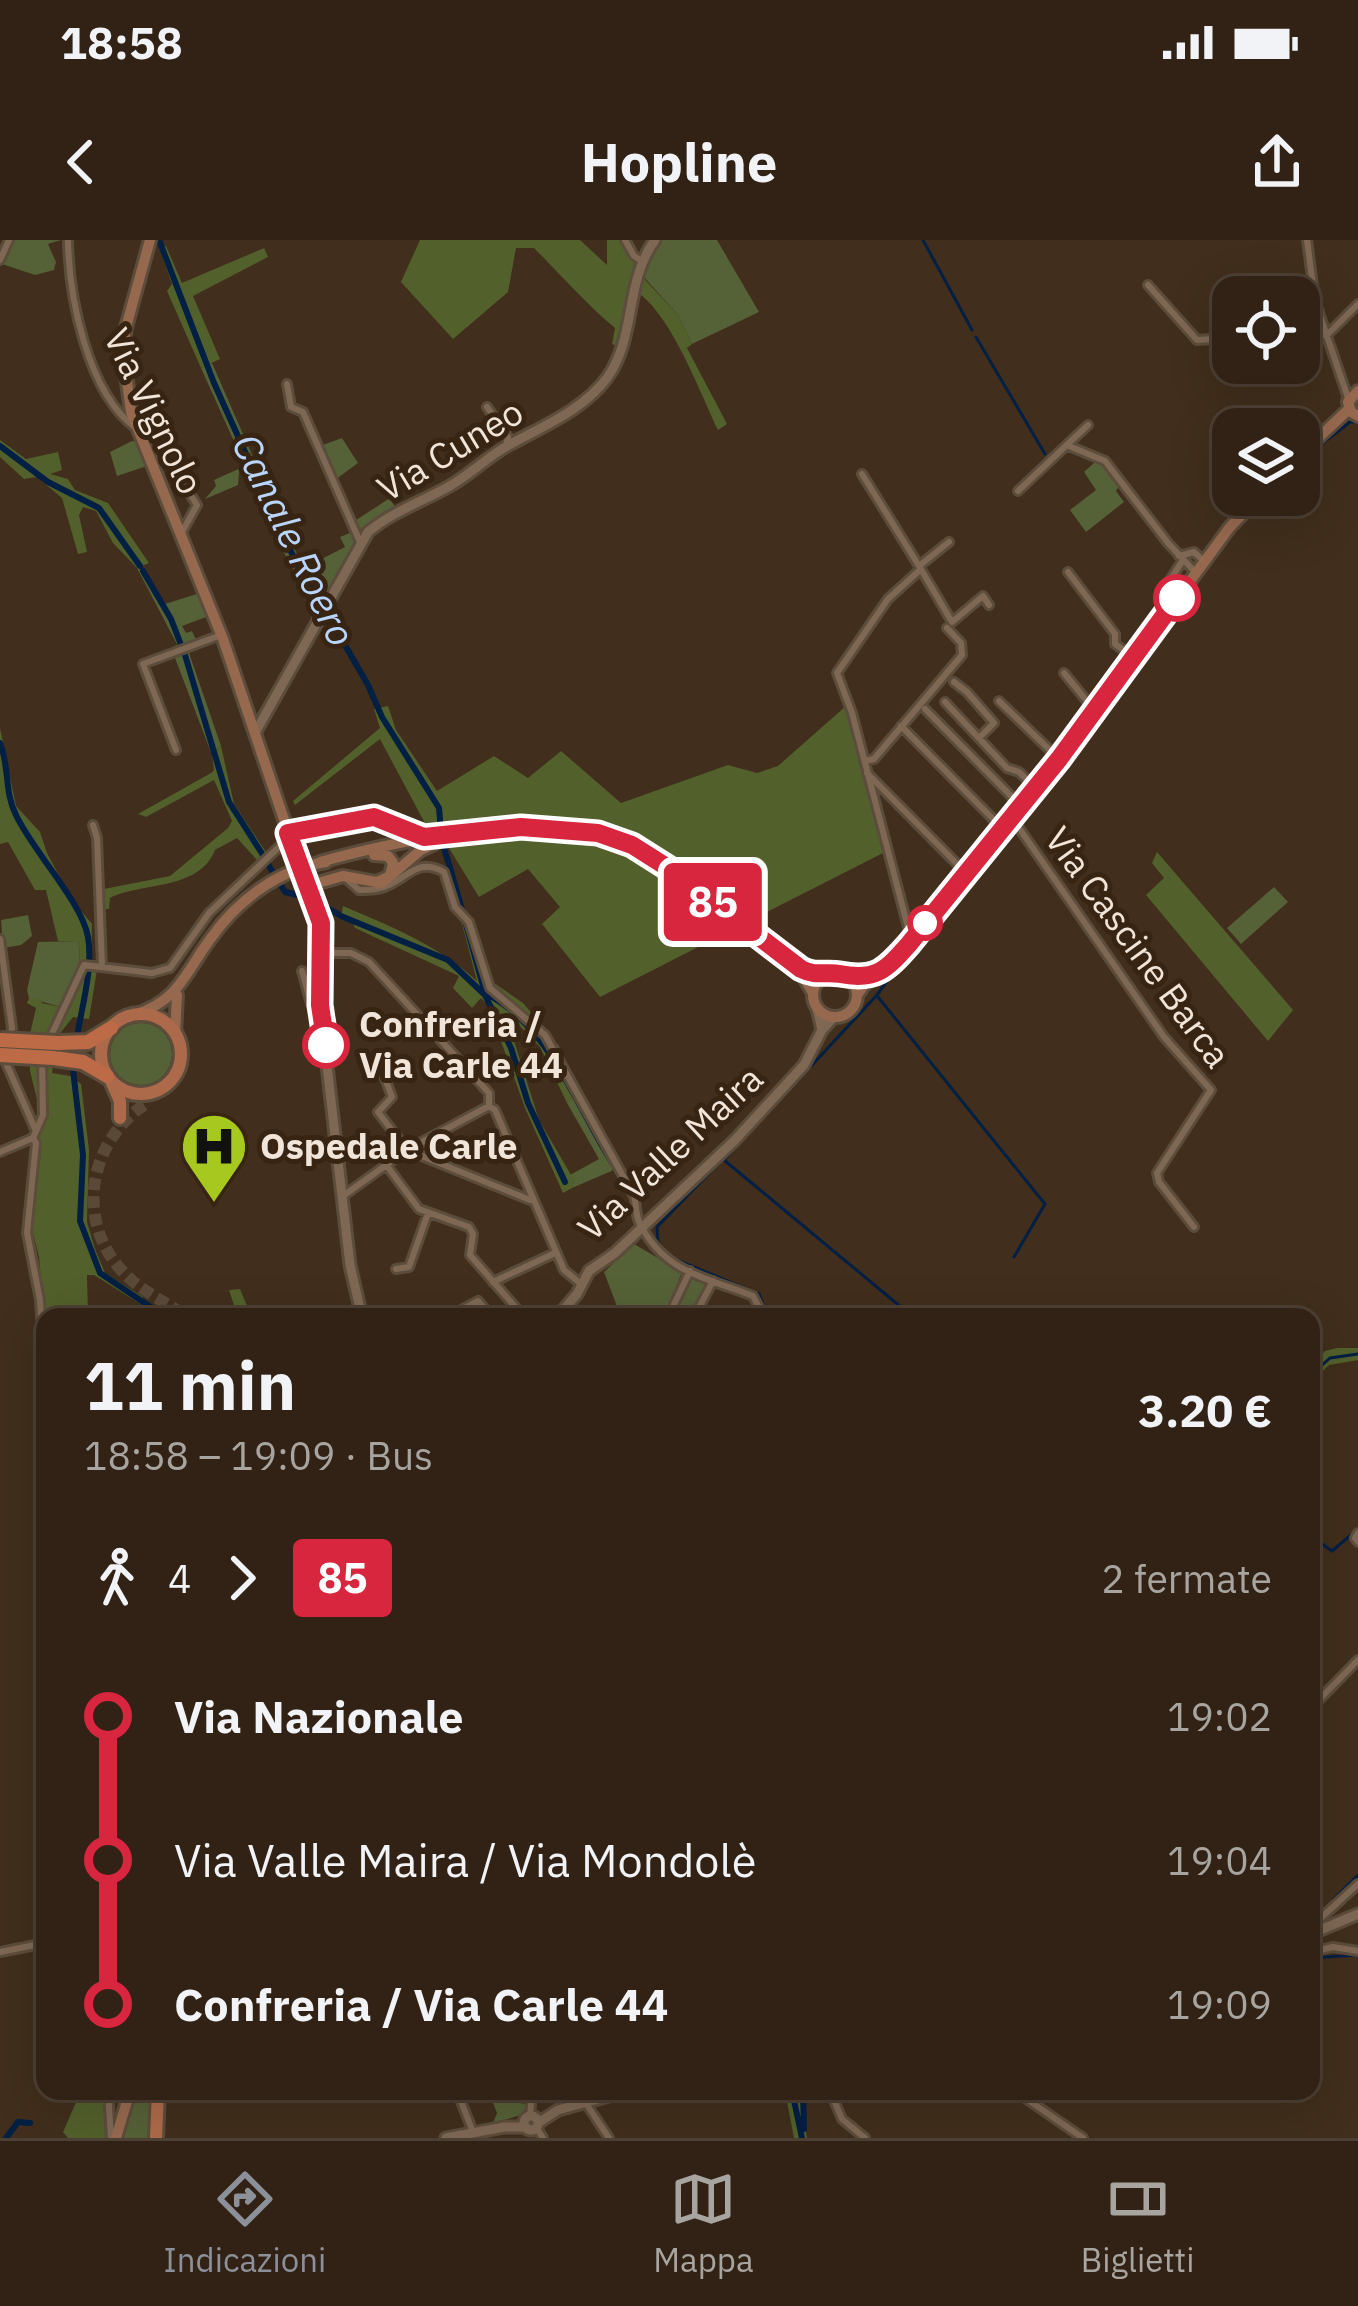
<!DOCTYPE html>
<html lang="it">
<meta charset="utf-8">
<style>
body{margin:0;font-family:"IBM Plex Sans",sans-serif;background:#3d2f22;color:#f1f3f6;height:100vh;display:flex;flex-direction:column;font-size:45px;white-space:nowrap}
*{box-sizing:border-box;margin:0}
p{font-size:39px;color:#a8a4a0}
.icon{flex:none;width:66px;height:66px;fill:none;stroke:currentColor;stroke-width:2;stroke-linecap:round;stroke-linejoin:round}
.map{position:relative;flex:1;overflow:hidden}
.side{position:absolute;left:36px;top:1068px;width:1284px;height:792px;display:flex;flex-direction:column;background:#312215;border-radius:24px;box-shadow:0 12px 48px #0002,0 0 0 3px #4c3f34}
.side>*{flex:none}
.badge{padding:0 24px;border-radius:9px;font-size:42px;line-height:78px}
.buttons{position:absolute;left:1212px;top:36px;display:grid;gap:24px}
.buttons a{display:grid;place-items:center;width:108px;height:108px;border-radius:24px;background:#312215;box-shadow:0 12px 48px #0002,0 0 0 3px #4c3f34;font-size:60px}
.map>.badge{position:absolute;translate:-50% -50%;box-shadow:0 0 0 6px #fff}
.legs{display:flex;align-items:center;gap:18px;height:132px;padding:0 48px;font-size:39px}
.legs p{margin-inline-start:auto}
.head{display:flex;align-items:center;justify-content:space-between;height:204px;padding:0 48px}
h1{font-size:66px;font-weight:700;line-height:90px}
ul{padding:0 48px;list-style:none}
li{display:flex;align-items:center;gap:42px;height:144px;font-size:45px}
li i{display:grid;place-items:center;width:18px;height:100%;margin:0 15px;background:currentColor}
li i::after{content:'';width:30px;height:30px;margin:-15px;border:9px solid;border-radius:50%;background:#312215}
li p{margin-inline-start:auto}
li:first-child i{background:linear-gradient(#0000 50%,currentColor 0)}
li:last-child i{background:linear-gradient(currentColor 50%,#0000 0)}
.status{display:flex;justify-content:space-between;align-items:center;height:84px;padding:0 60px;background:#312215;direction:ltr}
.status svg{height:33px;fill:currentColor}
header{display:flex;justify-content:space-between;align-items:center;height:156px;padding:0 48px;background:#312215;font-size:54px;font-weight:700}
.tab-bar{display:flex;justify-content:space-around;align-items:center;height:168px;border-top:3px solid #4c3f34;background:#312215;font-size:33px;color:#a8a4a0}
.tab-bar a{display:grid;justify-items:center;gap:6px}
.tab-bar .on{color:#8c9099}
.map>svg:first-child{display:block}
</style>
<div class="status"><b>18:58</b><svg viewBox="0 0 49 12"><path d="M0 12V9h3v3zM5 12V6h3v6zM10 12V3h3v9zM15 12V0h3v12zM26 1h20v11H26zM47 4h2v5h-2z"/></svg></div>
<header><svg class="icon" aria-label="back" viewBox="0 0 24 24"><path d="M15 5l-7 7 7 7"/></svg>Hopline<svg class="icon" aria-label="share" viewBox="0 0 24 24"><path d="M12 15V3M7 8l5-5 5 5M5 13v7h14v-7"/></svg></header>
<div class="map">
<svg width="1358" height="1898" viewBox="0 0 1358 1898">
<rect width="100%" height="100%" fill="#412e1c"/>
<!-- green -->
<path fill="#556137" d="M11,0h50l-13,4 8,18 -2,8 -19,5 -33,-11z
M662,0h55l42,72 -67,32 -14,-29 -36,-40z
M212,123l72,165 15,30 9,8 37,-19 -5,-10 10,-4 3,-11 37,-24 6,11 -38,26 -41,77 -39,-70 -30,-68 -9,-1 -1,12 -33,14 11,-13 -2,-6 31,-14 -44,-98z
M342,198l16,25 -23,17 -15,-34z
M132,201l6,1 9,24 -30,10 -7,-24z
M1095,222l10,4 15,19 -4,6 8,11 -38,30 -16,-22 26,-20 -12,-18z
M142,327l23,37 35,-11 9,23 -27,10 4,7 6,-2 5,11 -10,5 34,99 -9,9 -37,-97 4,-10 -42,-80z
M1274,647l14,15 -47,42 -14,-16z
M28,675l4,21 -11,9 -18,3 -2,-28z
M78,701c6,23 -4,46 -14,67l-35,-10 -2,-8 11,-48z
M110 814a31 31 0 1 1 62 0a31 31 0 1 1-62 0Z
M575,854l41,75 -44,19 2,-8 -4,-5 29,-16 -32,-56z
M634,1004l48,28 -18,45h-43l-17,-45z
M697,1037l14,5v5l-22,30h-17l17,-38z
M134,1851h19l-3,47h-31z
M505,1851l5,11 18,2v9l-35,10 4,-10 -8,-21z"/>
<!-- forest -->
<path fill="#52602b" d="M420,0h160l27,25v-25h15l15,22 -2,7 43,46 14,29 -5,4 40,76 -9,6c-18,-37 -51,-128 -89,-142l-9,59 -8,-3 3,-16c-30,-25 -54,-53 -81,-80h-18l-8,44 -55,47 -52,-57z
M166,6l16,37 82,-35 4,9 -75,39 27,63 -19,9 -34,-77 5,-7 -13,-36z
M0,200l26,19 32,-7 4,18 -12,4 18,5 7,11 33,13 41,60 -12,5 -24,-25 -17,-32 -13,-4 -4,8 8,37 -9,2 -16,-56 -25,-21 -13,2 -24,-22z
M847,465l38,147 -285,145 -58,-73 18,-17 -32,-38 -49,28 -30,-49 -21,-19 -48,-90 -85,66 -2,-4 87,-73 -6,-19 14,-3 8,24 41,61 57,-35 34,22 33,-27 60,52 107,-38 29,8 21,-7z
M0,488l16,78 24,26 7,21 25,47 20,24 -1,41 6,5 -8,49 -16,-2 -16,20 -5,36 18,3 11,8 8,66 -2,72 8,27 10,24 38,24 -1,8 -48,-30h-7l1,42h-43v134l-7,-5 6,-132 -5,-57 -8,-32 4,-94 5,-19 -10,-41v-37l6,-26 -9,-5 2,-5 12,1 1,4 22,5c10,-21 20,-44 14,-67h-20l-12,-51h-11l-27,-48 -8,2z
M221,506l13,58 32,48 -9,8 -20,-22 -22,12c-16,41 -74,32 -105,48l-1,11h-11l6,-20 66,-13 58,-48 4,-7 -18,-41 -68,37 -8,-3 73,-41 3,-3 -2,-15z
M1157,612l136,158 -25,31 -122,-146 18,-17 -12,-15z
M343,666c47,20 95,39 134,75l-16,-61 14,3 19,60 29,20 36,43 16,48 -8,9 -27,-56 -23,-24 -8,2 30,95 35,60 -2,8 -9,5 -38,-85 -37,-103 -7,-7 -9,10 -19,-20 6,-12 -104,-48 -2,-5 -12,-5z
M240,1049l9,22 8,6h-59l-3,-8 42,5 -8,-24z
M1337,1108h21v12l-29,5 -18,17v-16l14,-15z
M81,1851h25l3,47h-41l-5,-6z
M785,1851h13l9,47h-13z"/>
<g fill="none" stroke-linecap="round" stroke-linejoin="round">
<!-- stream -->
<path stroke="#021f44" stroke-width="3" d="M923,0l49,90
M976,97l69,117
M1315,209l35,-27h8
M911,708l-34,47 -153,165 189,157
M878,757l167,207 -31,53
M665,1012l-7,-10 -1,-15 59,-61
M672,1018l87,36 9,23
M934,1077l9,-7 6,7
M1311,1135l19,-17 28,-4
M1311,1296l21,15 26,-22
M1333,1660l25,-25
M1311,1718l47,-3"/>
<!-- canal -->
<path stroke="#021f44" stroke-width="6" d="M159,0l55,143 72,160 82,142 14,32 57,91 2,23
M0,206l48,36 51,26 41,58
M143,331l28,48 14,36 44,147 34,53
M0,503c10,25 4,49 16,72 16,35 66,87 72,122 5,30 -5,65 -10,94
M443,605l5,16
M266,621l19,31 21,5
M449,624l14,49
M316,662l22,12
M341,676l107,44 37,35 26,53 17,55 37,79
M465,681l20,72c66,34 90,112 128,171
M73,830l10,85 -3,66 20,52 58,39 54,5
M615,928l11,20
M792,1851l10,47
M803,1851l1,38
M6,1898l12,-16 12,1"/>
<!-- primary-tunnel -->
<path stroke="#5b4938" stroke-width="12" stroke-dasharray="12 6" stroke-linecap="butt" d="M144,865c-57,39 -69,119 -19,169 17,18 42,28 61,43"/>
<defs>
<path id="minor" d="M68,0c1,56 19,153 68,188
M625,0l9,16 8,5
M1307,0l8,61 33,97
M0,20l9,-20
M1148,45l49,55 16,-1 20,-8
M1299,67l16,-6
M1326,96l32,-32
M287,144l4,23 12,5 57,130
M487,167l21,30 -2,9
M1069,206l36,15 63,82 27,29
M862,234l57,92
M178,235l19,30 -15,27
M1018,251l70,-66
M949,302l-30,24 33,56 31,-26 6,9
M1179,316l15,-4 10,9
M1068,332l47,62v10l18,13
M1163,351l20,-31
M1064,433l31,38
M954,442l13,10 27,31 -15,15
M999,461l60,58
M945,462l62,66 12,4 17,16
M925,469l94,95
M901,486l99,100
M176,510l-33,-86 78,-29
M865,521l9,-2 88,-104 -1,-12 -14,-15
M867,533l98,99
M1012,578l152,219 47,53 -54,83 2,9 35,45
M93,585l4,13 5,128
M348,640l11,10c11,0 21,0 30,-5 21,-10 30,-27 55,-13l11,35 14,15 21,66 55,47 89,161c3,10 1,19 6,28 25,49 65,53 113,72l11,21
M0,699l12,89 -6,35 30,68
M911,699l-59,-226 -15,-40 51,-74 33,-30
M331,713h20l18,9 120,131v13
M302,731l11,40 9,4
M49,800l35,-75 68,8 18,-5 39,-55 72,-68 9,-4
M42,818l1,57 -10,23 3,5 -9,90 13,67 5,77
M380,825l12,32 -14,15 29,38 123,50
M0,912l33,-14
M387,926l32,43 50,18 4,7 -3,21 54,62
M343,956l64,-46 82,-44 6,4 69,160 17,14
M396,1029l13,-2 19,-54
M493,1042l62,-29
M150,1073l1,4
M448,1077l30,-16 14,16
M668,1077l22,-46
M694,1077l19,-36
M45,1180v28
M1358,1293l-3,5 3,4
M1311,1468l47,-48
M1311,1687l47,-43
M0,1712l45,-9
M1311,1712l22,-5 25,4
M108,1851l3,47
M457,1851l16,41
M830,1851l12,28 23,19
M1015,1851l68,47
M585,1862l24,36
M530,1876l2,-25
M536,1887l7,11"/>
<path id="tertiary" d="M256,491l112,-199c24,-20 53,-30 80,-45 22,-12 39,-30 61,-42 34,-19 74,-35 98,-67 30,-42 17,-96 48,-138
M307,646l14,37 -1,82 30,260 12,52
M817,768l5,22
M557,1077l20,-23 12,-23 26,-18 120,-113 69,-75 18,-35 12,-13
M1311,1694l47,-20
M524 1883a7 7 0 1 1 14 0a7 7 0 1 1-14 0Z
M538,1883l20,-13 69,-19
M446,1898l58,-11h22"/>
<path id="secondary" d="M150,0l-25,91v36l6,45 92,227 75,222
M1358,151l-10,11 3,10 7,4
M1299,216l50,-47
M288,593l86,-17 44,19 14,1
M374,615l14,1 5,7 -3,13 -13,6
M320,622c83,-23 230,-53 310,-18 56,25 124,89 171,129l12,20
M303,636l4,10 36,-10 39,7 39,-33 13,-6
M813 755a22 22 0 1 1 44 0a22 22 0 1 1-44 0Z
M857,755l8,-11 23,-15 171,-210 171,-232 31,-32
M134,775c45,-14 51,-42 77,-77 27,-38 68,-69 115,-76
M175,794l2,-39
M116,1898l14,-47"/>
<path id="primary" d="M101 814a40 40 0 1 1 80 0a40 40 0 1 1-80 0Z
M112,843l8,18v17
M156,1898l2,-47"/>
<path id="trunk" d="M58,803l30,-1 23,-14
M54,818l29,4 24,14"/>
</defs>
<!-- minor casing -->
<use href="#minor" stroke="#5c4c3b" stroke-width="12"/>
<!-- tertiary casing -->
<use href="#tertiary" stroke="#5c4c3b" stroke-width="15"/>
<!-- secondary casing -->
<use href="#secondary" stroke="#5c4c3b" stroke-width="16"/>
<!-- primary casing -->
<use href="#primary" stroke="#5c4c3b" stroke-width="18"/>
<!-- trunk casing -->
<use href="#trunk" stroke="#5c4c3b" stroke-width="20"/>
<!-- minor -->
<use href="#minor" stroke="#7e6854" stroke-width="6"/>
<!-- tertiary -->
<use href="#tertiary" stroke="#7e6854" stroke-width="9"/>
<!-- secondary -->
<use href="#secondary" stroke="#96694f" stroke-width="10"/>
<!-- primary -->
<use href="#primary" stroke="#ad6a4a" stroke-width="12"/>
<!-- trunk -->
<use href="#trunk" stroke="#bd6b47" stroke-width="14"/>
<defs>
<path id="secondary-bridge" d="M298,621l5,15"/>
<path id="trunk-bridge" d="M0,800l58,3
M0,815l54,3"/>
</defs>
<!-- secondary-bridge casing -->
<use href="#secondary-bridge" stroke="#5c4c3b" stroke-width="16" stroke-linecap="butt"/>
<!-- trunk-bridge casing -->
<use href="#trunk-bridge" stroke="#5c4c3b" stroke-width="20" stroke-linecap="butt"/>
<!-- secondary-bridge -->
<use href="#secondary-bridge" stroke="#96694f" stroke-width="10"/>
<!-- trunk-bridge -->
<use href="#trunk-bridge" stroke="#bd6b47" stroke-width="14"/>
</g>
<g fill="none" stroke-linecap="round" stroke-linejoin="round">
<defs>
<path id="line-1" d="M326,805l-6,-40 1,-82 -33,-90 86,-16 50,20 97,-10 77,6 34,12 41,26 128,98c16,8 24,2 39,5 36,7 46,-4 69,-30l150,-185 118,-161"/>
</defs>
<!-- line-1 casing -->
<use href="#line-1" stroke="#fff" stroke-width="27"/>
<!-- line-1 -->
<use href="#line-1" stroke="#d7263d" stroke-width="18"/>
</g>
<!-- icons -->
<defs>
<symbol id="hospital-pin" viewBox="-11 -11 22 30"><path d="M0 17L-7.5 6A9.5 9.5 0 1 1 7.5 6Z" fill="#a7c81e" stroke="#372412"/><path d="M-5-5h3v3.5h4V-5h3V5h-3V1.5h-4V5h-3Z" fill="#111"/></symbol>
</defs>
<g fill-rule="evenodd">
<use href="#hospital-pin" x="176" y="868" width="76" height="104"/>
</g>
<!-- markers -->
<g fill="#fff" stroke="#d7263d" stroke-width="6">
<circle cx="1177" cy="358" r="21"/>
<circle cx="925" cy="683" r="15"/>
<circle cx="326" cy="805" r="21"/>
</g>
<g text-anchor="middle" stroke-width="10" stroke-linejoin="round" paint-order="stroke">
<!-- street labels -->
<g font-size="36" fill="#f1e4d9" stroke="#372412">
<text transform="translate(154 171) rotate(64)" y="13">Via Vignolo</text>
<text transform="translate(450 210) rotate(-31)" y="13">Via Cuneo</text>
<text transform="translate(1138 707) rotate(54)" y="13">Via Cascine Barca</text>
<text transform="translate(670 913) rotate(-43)" y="13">Via Valle Maira</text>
</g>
<!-- stop labels -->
<g font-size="36" font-weight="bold" fill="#f1e4d9" stroke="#372412" text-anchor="start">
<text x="359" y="797">Confreria /<tspan x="359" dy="41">Via Carle 44</tspan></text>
</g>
<!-- poi labels -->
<g font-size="36" font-weight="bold" fill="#f1e4d9" stroke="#372412" text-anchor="start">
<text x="260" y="919">Ospedale Carle</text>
</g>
<!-- water labels -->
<g font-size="39" font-style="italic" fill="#b8d5fe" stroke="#372412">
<text transform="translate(294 300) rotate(64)" y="14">Canale Roero</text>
</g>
</g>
</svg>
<div class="buttons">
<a><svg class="icon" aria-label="locate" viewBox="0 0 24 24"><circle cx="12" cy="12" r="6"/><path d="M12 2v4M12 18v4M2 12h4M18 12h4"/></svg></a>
<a><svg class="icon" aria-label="layers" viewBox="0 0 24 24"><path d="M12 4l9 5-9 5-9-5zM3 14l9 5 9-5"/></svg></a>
</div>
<b class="badge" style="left:713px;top:662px;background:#d7263d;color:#fff">85</b>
<section class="side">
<div class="head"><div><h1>11 min</h1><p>18:58 – 19:09 · Bus</p></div><b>3.20 €</b></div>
<div class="legs"><svg class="icon" aria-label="walk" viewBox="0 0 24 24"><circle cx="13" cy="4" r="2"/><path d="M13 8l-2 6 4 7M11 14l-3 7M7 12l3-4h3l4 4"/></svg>4<svg class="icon" aria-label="forward" viewBox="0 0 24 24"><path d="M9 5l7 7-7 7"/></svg><b class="badge" style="background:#d7263d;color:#fff">85</b><p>2 fermate</p></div>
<ul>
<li><i style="color:#d7263d"></i><b>Via Nazionale</b><p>19:02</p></li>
<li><i style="color:#d7263d"></i><span>Via Valle Maira / Via Mondolè</span><p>19:04</p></li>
<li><i style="color:#d7263d"></i><b>Confreria / Via Carle 44</b><p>19:09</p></li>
</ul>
</section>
</div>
<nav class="tab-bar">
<a class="on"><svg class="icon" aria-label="directions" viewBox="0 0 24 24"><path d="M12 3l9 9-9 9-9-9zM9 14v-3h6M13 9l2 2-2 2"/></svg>Indicazioni</a>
<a><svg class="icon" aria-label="map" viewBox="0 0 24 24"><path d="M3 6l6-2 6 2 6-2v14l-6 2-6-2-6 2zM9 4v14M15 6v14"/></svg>Mappa</a>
<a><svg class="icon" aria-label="tickets" viewBox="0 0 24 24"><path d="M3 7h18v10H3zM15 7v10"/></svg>Biglietti</a>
</nav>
